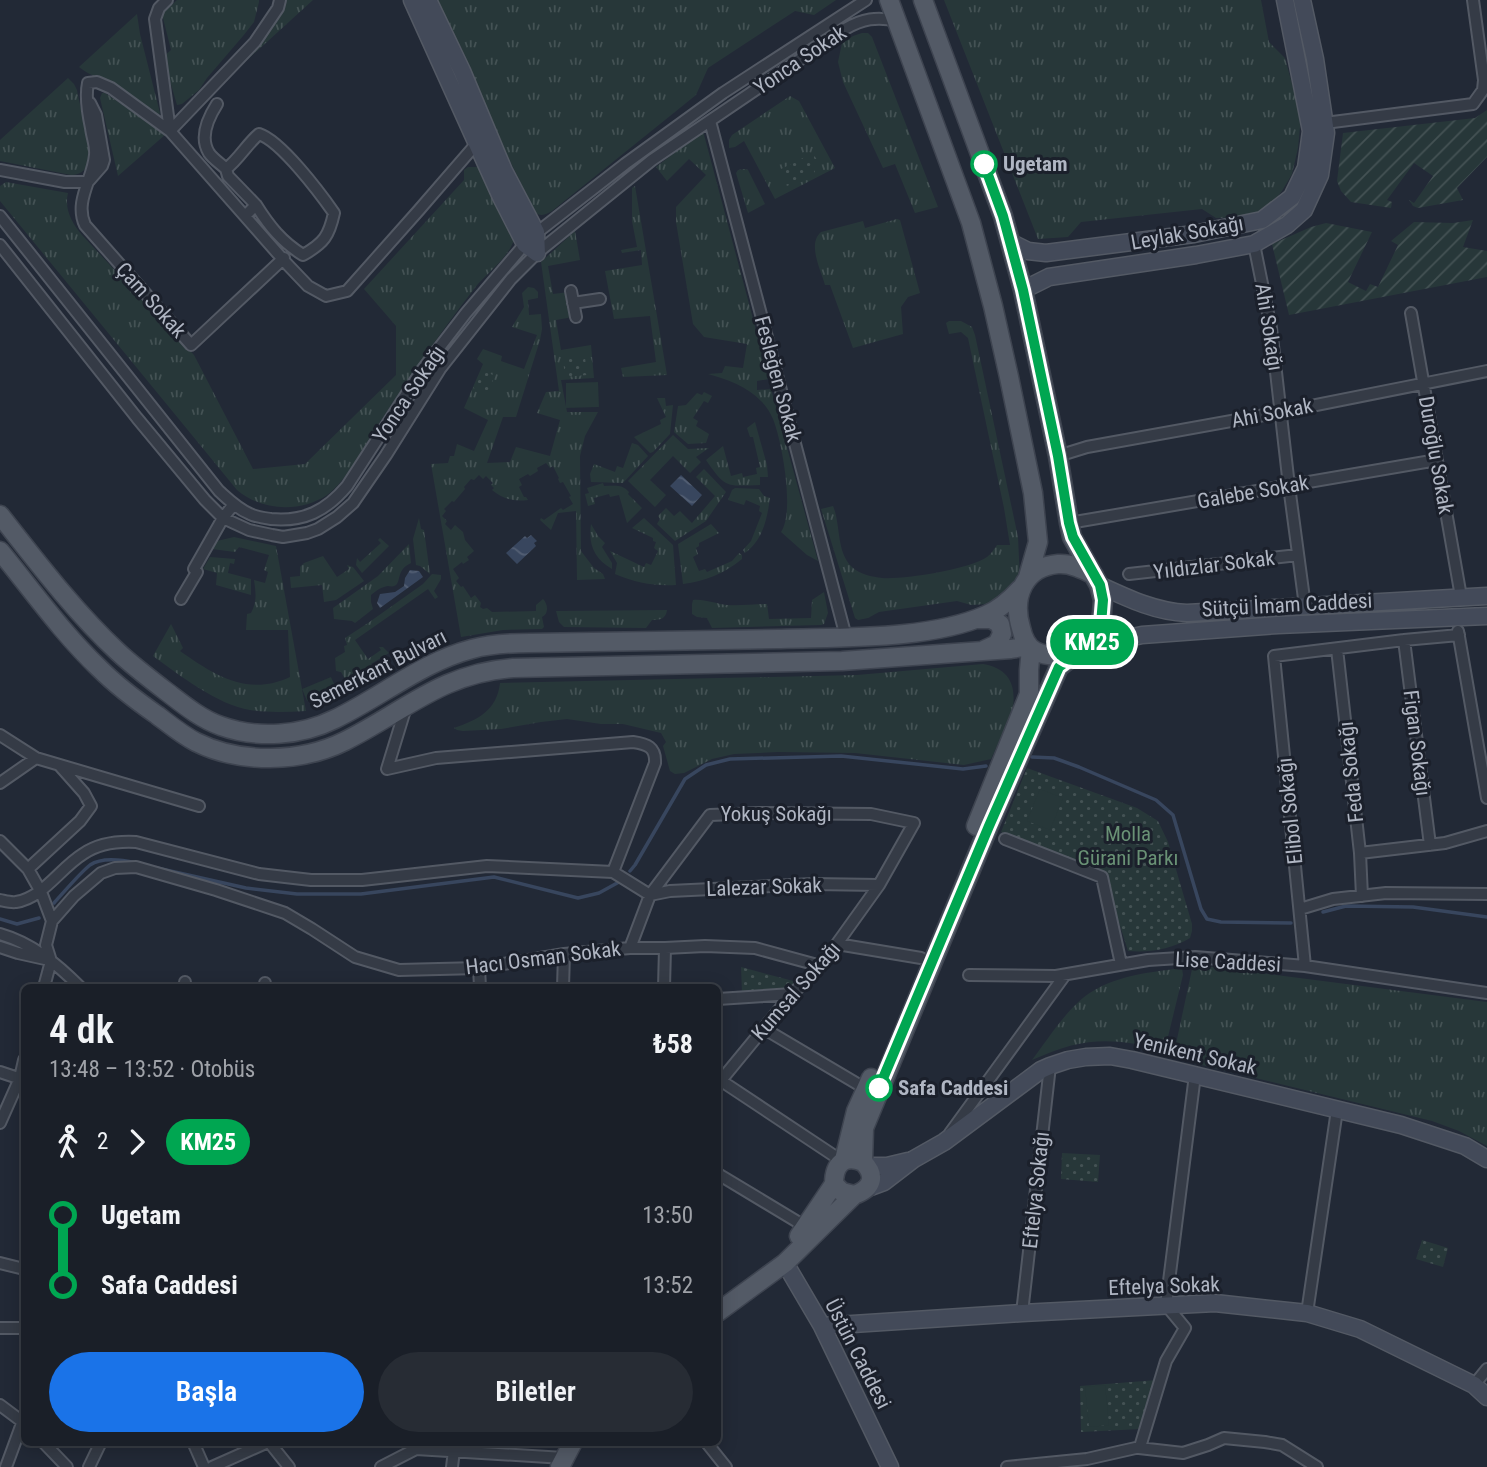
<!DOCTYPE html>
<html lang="tr">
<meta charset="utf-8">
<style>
body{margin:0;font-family:"Roboto Condensed",sans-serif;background:#272c34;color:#f1f3f6;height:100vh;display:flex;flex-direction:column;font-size:26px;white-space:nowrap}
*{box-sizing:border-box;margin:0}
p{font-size:23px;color:#9fa2a8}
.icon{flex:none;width:38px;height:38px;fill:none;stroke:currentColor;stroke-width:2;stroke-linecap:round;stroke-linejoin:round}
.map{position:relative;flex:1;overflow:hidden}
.details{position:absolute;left:21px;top:984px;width:700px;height:462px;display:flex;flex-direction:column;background:#1a1f28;border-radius:10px;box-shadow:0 4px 18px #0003,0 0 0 2px #383d45}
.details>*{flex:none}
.badge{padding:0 14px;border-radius:23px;font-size:24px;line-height:46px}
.map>.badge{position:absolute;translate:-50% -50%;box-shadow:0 0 0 4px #fff}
.legs{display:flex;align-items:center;gap:10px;height:77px;padding:0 28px;font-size:23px}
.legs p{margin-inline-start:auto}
.headline{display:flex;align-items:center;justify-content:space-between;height:119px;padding:0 28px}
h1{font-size:38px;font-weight:600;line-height:52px}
.primary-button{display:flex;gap:14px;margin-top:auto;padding:14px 28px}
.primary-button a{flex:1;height:80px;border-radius:42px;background:#1a73e8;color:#fff;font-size:28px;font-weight:600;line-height:80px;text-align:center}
.primary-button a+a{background:#272c34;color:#f1f3f6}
ul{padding:0 28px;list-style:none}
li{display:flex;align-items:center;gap:24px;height:70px;font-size:26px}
li i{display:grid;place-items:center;width:10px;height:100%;margin:0 9px;background:currentColor}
li i::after{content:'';width:18px;height:18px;margin:-9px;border:5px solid;border-radius:50%;background:#1a1f28}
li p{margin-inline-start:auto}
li:first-child i{background:linear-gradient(#0000 50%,currentColor 0)}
li:last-child i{background:linear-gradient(currentColor 50%,#0000 0)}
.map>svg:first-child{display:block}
</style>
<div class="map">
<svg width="1487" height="1467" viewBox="0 0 1487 1467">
<defs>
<pattern id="grass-tufts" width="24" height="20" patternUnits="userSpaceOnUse" patternTransform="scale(1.75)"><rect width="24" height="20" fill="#273739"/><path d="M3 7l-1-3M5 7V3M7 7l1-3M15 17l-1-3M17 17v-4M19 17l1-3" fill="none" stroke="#445254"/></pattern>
<pattern id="park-dots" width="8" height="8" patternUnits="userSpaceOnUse" patternTransform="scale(1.75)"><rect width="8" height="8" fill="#273739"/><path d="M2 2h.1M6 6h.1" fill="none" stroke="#445254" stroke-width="1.8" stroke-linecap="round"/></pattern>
<pattern id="garden-furrows" width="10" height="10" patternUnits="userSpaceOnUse" patternTransform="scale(1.75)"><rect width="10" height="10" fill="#273739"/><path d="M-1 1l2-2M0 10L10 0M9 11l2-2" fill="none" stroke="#445254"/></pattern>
<pattern id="water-waves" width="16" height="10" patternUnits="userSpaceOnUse" patternTransform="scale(1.75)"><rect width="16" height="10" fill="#38465e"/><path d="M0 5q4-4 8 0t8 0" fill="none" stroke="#525e73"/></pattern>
</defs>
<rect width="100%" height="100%" fill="#222936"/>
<!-- grass -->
<path fill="url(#grass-tufts)" d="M177,0h82v2l-5,20 -11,14 -36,42 -8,12 -17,14 -5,1 -14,-48 8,-7 -9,-36z
M287,0h26l-66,60 -7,1 36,-43z
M436,0h400l-22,15 -19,-4 -87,57 -12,27 -144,116c-6,3 -10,6 -16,2l-35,-70z
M944,0h317l8,42 16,16 16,59 -3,31 -6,26 -10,17 -8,10 -16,11 -16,5 -26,1 -14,-9 -121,13 -13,15 -30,2z
M137,14l3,20 20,79 -2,2c-15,-9 -29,-20 -44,-29 -12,-7 -24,-10 -35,-19z
M862,33h6l4,4 66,170 -23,6 -20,-49 -12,4 -40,-86 -5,-20 4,-19 11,-7z
M68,78l6,6 3,6c2,13 15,59 13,68 -2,10 -8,17 -19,17l-71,-14v-21z
M102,93h3l61,41 -48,42 -18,-78z
M790,96l9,5 36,67 -60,31 -31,-58 -9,6 -6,1v-8l3,-5z
M703,131l66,248 -12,2v9l14,-1 47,172 -11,-6 -26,-23c14,-20 1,-91 -8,-113 -3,-7 -7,-13 -12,-18 -14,-15 -35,-22 -53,-27l14,-1 3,-7 18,2 4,-24 -43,-7 -11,-13 -17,-102v-15l30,-32 -17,-16 -22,22 -11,-14z
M468,167h9l6,4 31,69c-7,20 -27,32 -40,49 -34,44 -66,90 -96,136 -15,22 -30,55 -51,70 -27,18 -65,16 -90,-5l-237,-289v-15l6,-4 62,11c-4,16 4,30 14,42l112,120 59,114 52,-5 91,-89v-49l-32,-37 100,-109v-10z
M745,169l3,1 17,34 -17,9 -12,-40 2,-3z
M635,186l32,189 -44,2 -2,-9 35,-6 -6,-46 -36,3 -9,-48 37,-6 -1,-15 -19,3 -1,-3 16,-3 -5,-26v-33z
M897,219l3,1 20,73 -12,4 -7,10 2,27 -50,14 -23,-63h-5c-4,-15 -18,-41 -4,-53l42,-11 2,7z
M575,231l5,29 -32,6 5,28 16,-2 4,25 -17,3 5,30 30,-5 3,33 -33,2 6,32h31l-13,24 -5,20 1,95 13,17 9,6 2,5 -28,1 -1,-69 -18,2 -7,17 -11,-10 1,-2 3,2 17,-12 2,2 10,-6 -4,-7 2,-1 -8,-14 -3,1 -2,-4 1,-1 -6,-12 -3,2 -4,-5 -9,5 1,3 -8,5 -2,-2 -9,5 3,6 -3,2 5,10h2l2,3c-14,2 -25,-1 -36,-10l2,-2 -3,-3 2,-2 -7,-7 -3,3 -4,-4 -5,5 -3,-1 -7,8 1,2 -11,13 -2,-1 -8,8 2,2 -4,5 5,5 -2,3 6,6 4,-5 8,7 2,8 9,11 -7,6 2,3 -6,4 -1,-2 -9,7 6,9 -3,3 5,6 2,-1 8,12 4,-3 6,8 -1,4 3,2 4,-1 5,4 44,-1v-6l7,-6c5,5 6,15 -1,18l2,10 -2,2 -39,1 -42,7 -30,-173 17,-1 2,-7h4l3,-12 17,7 14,-31 -24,-12 19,-44 -6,-5 6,-10 19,7 -1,5 23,8 13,-34 -25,-8 12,-20 -2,-14 6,-6 6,1 4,4v6l-10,2 1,15 12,-1 1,15 -2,11 -24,77h-13l-16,46 23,-1 6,-15 34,9 10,-36 -23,-7 9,-21 13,-1 -18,-129z
M949,321h12l11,6 3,8 43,202 2,43 -25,21 -7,3 -17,1 -14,-4 -78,11 -11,6 -10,2 -3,-2 -34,-109 12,-3c8,19 3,46 19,61 7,7 20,10 30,11 20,2 89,-9 105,-21 4,-3 7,-8 10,-12h13l-6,-37 -36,-170 -7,-6 -12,2 -3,-11z
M704,392l8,4 -4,7 -4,-2 -11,17 5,3 -2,5 13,8 -3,9 -18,1 -14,-12 4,-26 8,-1 11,-12 5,2z
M657,398h8l1,8 7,-1 -3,29 -17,18 -3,1 -16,-16 27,-13 -1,-4 6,-3z
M755,422l12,43 1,12h-8v8c-34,1 -34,4 -54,-25l17,-14 8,30 11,-3 1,4 14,-3 -1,-6 4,-1 -7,-30h-3l-3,-9z
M673,435l15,14 21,-1 -13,9 5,5 -11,11 -17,-17 -23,24 16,15 -11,12 -27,-26z
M632,443l6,2 10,11 -25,27 -32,-1 -1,-8 4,-10 21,8 2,-6 6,2z
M704,469l22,23 -20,29 -31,20 -18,-17 3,-5 -2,-3 8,-8 8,8 6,-5 12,12 23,-27 -19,-19z
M603,483l1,3c11,0 18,-2 25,6l-1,2 14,14 -15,15 -8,-28 -9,2 -1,-3 -15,4 1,6 -7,2 -3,-12 4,-1 -2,-5z
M735,488l24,1 5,7 6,2c-3,21 -7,42 -25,55l-2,-3 8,-9 11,-28 -3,-2 1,-5 -14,-6 -2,5 -16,-5 4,-10z
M419,518l2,11 3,1 6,44 -10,-8 -4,-1 -3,-26z
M644,518l29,27 3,40c-23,1 -40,-2 -61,-11l2,-11 -7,-12 34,16 2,-4 5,2 7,-14 -4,-3 2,-6 -3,-1v-3l-21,-10z
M591,524l7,12 7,7 -3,4 10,16v6c-18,-10 -24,-25 -21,-45z
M711,524l8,9 -20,10v3l-3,2 2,6 -5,3 6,14 6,-2 2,3 25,-11 7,-8 3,2v4c-18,15 -37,22 -59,25l-5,-40z
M234,537l42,9 30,165c-19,1 -37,2 -56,-1 -32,-5 -71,-35 -97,-54l18,-32 12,24 -3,3c34,24 68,46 110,26l-2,-47h-42l1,-16 4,-1c6,-11 5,-20 3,-33l11,3 3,-11 -4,-2 5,-15 -30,-8 -4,5 -23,-3 5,-8z
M380,538l9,8 -27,27 -6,-8 1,-7 3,4 21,-19 -3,-3z
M409,544l2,19c-16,7 -9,21 -17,23 -2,1 -4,0 -6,0 -7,1 -11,4 -17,9v7l2,7 -18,14 -3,-2 -18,-2 -1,-11 45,-32z
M323,556l14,21 12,-8 -2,-4 6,2 11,14 -28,19 -12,2 -2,-17 -31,3 -1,-11 10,-1v-9l4,-4z
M210,557l25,2 -1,5 -4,-1 -2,10 23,6v16l-35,-10 1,-12 -14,-4z
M432,574l9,1v4l-7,12 4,6 -3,2 -7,-10 -73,51 13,19 13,-9 -2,-3h4l6,6 -18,11 2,3 -33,18 5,-6 -4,-7 -5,-1 -1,-13 10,-6 -1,-6 3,-1 -2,-7 23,-15 55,-39z
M824,592l4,21 -4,11 -3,1 -109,3 -5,-10 -10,-1 -5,-3v-10l1,-4c12,-1 23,4 34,5 13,1 27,-1 40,-1l2,15 42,-1 1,-18z
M667,610c-1,9 -7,10 -15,10l-6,8 -82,-1 -5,-5 -3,-11z
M983,664c28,5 34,23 29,49l-21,46 -27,6 -109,-12 -77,-1 -44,2 -22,5 -28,14 -9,1 -5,-3 -7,-25 3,-4 -5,-9 -38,-9h-22l-34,-5 -26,3 -40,7 -38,2 -6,-1 -3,-2c23,-8 43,-17 46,-45l357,-8z
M1197,965l290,37v144l-28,-15 -27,-10 -259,-63 19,-89z
M1182,968l1,7 -18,74c-55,-11 -81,-13 -133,11 16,-21 38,-56 61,-69 26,-16 59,-19 89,-23z"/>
<!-- park -->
<path fill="url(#park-dots)" d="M813,153l5,9 -6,3 3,7 -28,14 -8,-16z
M585,357l2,18 -22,2 -2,-18z
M482,370l13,6 -9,19 -13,-7z
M1027,768l110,40 21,13 10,21 24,82v7l-2,7c-18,11 -41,15 -62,13l-20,-63 -40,-30 -67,-26z
M741,967l56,15v7l-55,4z
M1062,1153l38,2 -2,27 -37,-3z
M1422,1240l26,8 -5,19 -27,-8z
M1157,1380l-16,49 -60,3 -1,-46z"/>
<!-- garden -->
<path fill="url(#garden-furrows)" d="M1487,110v47l-30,31 6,12 -45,8 -5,-2 -4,-6 5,3 19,-27 -19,-13 -27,37 5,2 -1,6 -40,-6 -10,-11 -4,-10 6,-48 132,-15z
M1473,220l-10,27 24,4v26l-198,38 -17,-71 39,-17 15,-4 46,9 -24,50 18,9 4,-7 8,3 20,-42 -7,-4 23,-19 39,1z"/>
<!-- pitch -->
<path fill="#273739" d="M598,382l1,25 -33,1v-25z
M331,677l5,11 -29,13 -5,-12z
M1040,789l23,9 -13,32 -23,-9z
M1105,1385l4,40 -20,2 -4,-40z"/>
<!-- water -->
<path fill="url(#water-waves)" d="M681,475l21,20 -10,11 -22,-20z
M531,535l6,6 -3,2 2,3 -19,18 -11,-11 19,-17 2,2z
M410,570l9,1 4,6 -43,31 -3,-5 3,-9 15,-2 9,-6 1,-8z"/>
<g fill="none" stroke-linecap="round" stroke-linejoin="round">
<!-- stream -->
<path stroke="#38465e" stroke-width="3.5" d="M1032,757l22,1 25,9 77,33 17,15 28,94 6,10 14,3 70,1
M157,868l89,20 51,6h64l133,-17 84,21 21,-5 20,-11
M630,871l5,-6 50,-86 21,-14 24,-6 111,-3 122,13 23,-3
M54,903c10,-11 25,-29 36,-38 12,-8 33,-5 46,-2
M1323,912l23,-6 67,1 74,10
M0,919l17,5 22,-6"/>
<defs>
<path id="street" d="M167,0l-8,8 -4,11 15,112
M217,104c-9,14 -18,33 -8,49 4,6 12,11 17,16
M710,121l136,516
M1325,123l148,-19 10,-14 1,-10 -11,-80
M170,131l85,-89 23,-34 2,-8
M0,170l65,12h23l14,-16 2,-6 -8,-45 -6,-12
M246,215l10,-10c13,21 26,37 47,50 21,-12 26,-19 31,-42 -14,-20 -53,-72 -75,-79 -12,10 -20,25 -33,35l2,7 28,29
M0,216l219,275c10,9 19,18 31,23 6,3 14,4 21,5 33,3 55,-8 76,-33l75,-116 44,-57 64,-75 95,-74 98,-71 143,-93
M1254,244l17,84 18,158 16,120
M0,245l137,173 68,82 18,18 26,12 23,5 11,2 24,-4 11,-4 19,-12 16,-14 33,-48 54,-86 71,-90 26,-26 115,-93 193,-131c17,-10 32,-13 52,-8
M284,258l-93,87 -106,-120c-11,-24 8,-46 10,-70 1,-9 -3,-18 -4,-27 -3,-14 -6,-31 -3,-45l9,-1 14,6 59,43 117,133 21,22 18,10 21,-5 72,-81 58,-67
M571,291l5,26
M573,303l27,-4
M1411,313l49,278 -1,6
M1058,456l29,-9 194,-35 206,-41
M1069,523l368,-63
M194,569l29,-51 11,-14
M1129,574l169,-19
M181,599l16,-27
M1458,631l29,167
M1404,640l26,205
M1337,649l23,204 2,43
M0,735l36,23
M0,783l36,-25 163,48
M1005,839l97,38 19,87
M0,841l28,28 13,23 11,29 -6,24 5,16
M1360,853l85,-10 42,-12
M28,869l52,-48 11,-15 -7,-13 -24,-27
M613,872l37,23 20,-4 143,-7 66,1
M0,900c5,1 12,3 16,2 27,-4 44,-34 67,-48 16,-11 34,-13 53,-12l123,32 52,6h51l125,-14 126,6 42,-109c1,-16 -8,-19 -22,-21l-197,16 -49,11 19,-62
M1300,909l33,-10 53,-6 101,1
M52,921l22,-25 27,-23 14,-5 21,-1 80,23 69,23 27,16 43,28 44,13 80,-2 85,-14 66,-6h35l40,-2 50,2 66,18
M0,934c32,9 57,30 80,53
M837,944l84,14
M0,947l18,6 27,6
M630,948l20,-53 60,-80 50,-2 111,1 43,9 -35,62 -58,81 -29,28 -74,90
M1305,966l-31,-310 130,-16 55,-5
M479,968l1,19
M969,975l87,1 92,-16 47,-3 110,9 182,27
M185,982v5
M265,983v4
M44,987l7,-26
M563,987l1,-33
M664,987l1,-39
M718,999l74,-5
M763,1028l103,61
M0,1072l24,8
M718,1080h2l122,81
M0,1123l20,-45 4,-18
M950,1133l115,-158
M718,1174l88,53
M0,1263l24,6
M1022,1313l28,-247
M1307,1313l30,-203
M0,1328h24
M1474,1385l13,-16
M0,1405l24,18
M43,1442l24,25
M193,1442l11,25
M269,1442l20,25
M706,1442l20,25
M1139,1448l44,5 25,-8 16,-7 41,4 17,3 35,22
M6,1467l18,-49
M89,1467l12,-25
M212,1467l56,-25
M381,1467l35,-18 148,9
M452,1467l3,-25
M1007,1467l80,-8 53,-12 26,-86 19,-33 -19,-23 29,-230"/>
<path id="secondary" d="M412,0l89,197 24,47 12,9
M428,0l34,71 42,100 32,61 1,21
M1010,242l18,9 18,2 148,-19 68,-14 30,-23 14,-29 5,-37 -26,-131
M1023,290l26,-13 147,-22 58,-11 33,-19 17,-15 16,-35 6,-42 -11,-74 -13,-59
M1099,585c28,13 57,27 88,28l300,-17
M1091,643l24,-2 27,-6 136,-10 209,-9
M868,1166h19l21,-5
M865,1189l19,-7 30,-23 30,-17 97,-72 9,-4 18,-6 18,-3 24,-1 22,4 269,65 64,21 22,13
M785,1263l37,63 68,141
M822,1326l200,-13 193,-10 92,10 53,16 114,56 13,12"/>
<path id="primary" d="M889,0l82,223 22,83 16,71 24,116 5,49 -10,35
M0,515c37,47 74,96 118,137 15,14 32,27 49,40 17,13 34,27 54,34 36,13 80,10 114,-7 46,-22 87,-57 137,-70 18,-5 38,-6 58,-6 83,-1 167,-3 251,-4 62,-2 148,1 205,-24 14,-6 24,-15 34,-26
M0,551c32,39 62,82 99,117 17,17 38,33 58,47 12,9 25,20 39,27 44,22 105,21 149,-1 60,-30 97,-68 168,-73l329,-7 169,-12 17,-3
M977,619h14l9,5 2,10 -5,10 -13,6
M1078,653c-14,3 -30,5 -43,-2 -9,-5 -12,-14 -14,-23 -9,-30 2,-61 37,-64 13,-1 25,5 36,11
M976,826l53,-132v-24l2,-22
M844,1160l12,-49 15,-33
M863,1162l1,-34 125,-302 70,-159 32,-24 9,-19 2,-11 1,-13 -4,-15 -27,-48 -3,-14 -11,-67 -35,-166 -20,-74 -80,-216
M799,1236l35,-52
M718,1312l67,-49 69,-68c18,-6 23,-19 9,-33 -19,-8 -29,2 -29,22l8,8 12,3
M560,1467l13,-25"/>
</defs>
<!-- street casing -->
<use href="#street" stroke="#535964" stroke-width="14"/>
<!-- secondary casing -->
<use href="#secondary" stroke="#535964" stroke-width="19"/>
<!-- primary casing -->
<use href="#primary" stroke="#3e4450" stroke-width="21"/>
<!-- street -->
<use href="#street" stroke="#353b46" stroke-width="10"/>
<!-- secondary -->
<use href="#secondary" stroke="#434a59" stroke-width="16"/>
<!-- primary -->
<use href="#primary" stroke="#535a66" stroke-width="18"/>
</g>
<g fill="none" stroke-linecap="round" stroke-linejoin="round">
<defs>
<path id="line-1" d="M879,1088l110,-262 70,-159 32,-24 10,-19 2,-24 -3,-15 -27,-48 -4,-14 -11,-67 -35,-166 -20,-74 -19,-52"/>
</defs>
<!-- line-1 casing -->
<use href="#line-1" stroke="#fff" stroke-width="16"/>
<!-- line-1 -->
<use href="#line-1" stroke="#00a651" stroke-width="10"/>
</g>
<!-- markers -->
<g fill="#fff" stroke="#00a651" stroke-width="3.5">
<circle cx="984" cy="164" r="12"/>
<circle cx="879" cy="1088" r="12"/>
</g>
<g text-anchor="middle" stroke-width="6" stroke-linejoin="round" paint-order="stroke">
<!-- street labels -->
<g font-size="21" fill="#b0b6c3" stroke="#1b202b">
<text transform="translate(800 60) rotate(-34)" y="7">Yonca Sokak</text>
<text transform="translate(1187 233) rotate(-10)" y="7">Leylak Sokağı</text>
<text transform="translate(151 300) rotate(48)" y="7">Çam Sokak</text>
<text transform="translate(1269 327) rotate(81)" y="7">Ahi Sokağı</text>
<text transform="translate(778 379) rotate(75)" y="7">Fesleğen Sokak</text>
<text transform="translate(409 394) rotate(-56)" y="7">Yonca Sokağı</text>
<text transform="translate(1272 413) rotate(-11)" y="7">Ahi Sokak</text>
<text transform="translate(1436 455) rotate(80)" y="7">Duroğlu Sokak</text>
<text transform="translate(1253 492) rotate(-10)" y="7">Galebe Sokak</text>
<text transform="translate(1214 565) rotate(-7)" y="7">Yıldızlar Sokak</text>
<text transform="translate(1287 605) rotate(-3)" y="7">Sütçü İmam Caddesi</text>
<text transform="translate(378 669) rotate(-27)" y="7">Semerkant Bulvarı</text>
<text transform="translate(1417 743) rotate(83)" y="7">Figan Sokağı</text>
<text transform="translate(1351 772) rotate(-96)" y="7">Feda Sokağı</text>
<text transform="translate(1290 811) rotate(-96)" y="7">Elibol Sokağı</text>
<text x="776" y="821">Yokuş Sokağı</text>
<text transform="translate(764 887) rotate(-2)" y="7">Lalezar Sokak</text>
<text transform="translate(543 958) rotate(-7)" y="7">Hacı Osman Sokak</text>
<text transform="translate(1228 962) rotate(3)" y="7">Lise Caddesi</text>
<text transform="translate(796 991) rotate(-49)" y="7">Kumsal Sokağı</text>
<text transform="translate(1195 1054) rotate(13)" y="7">Yenikent Sokak</text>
<text transform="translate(1036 1190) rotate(-84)" y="7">Eftelya Sokağı</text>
<text transform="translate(1164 1286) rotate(-2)" y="7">Eftelya Sokak</text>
<text transform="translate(858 1354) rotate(63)" y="7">Üstün Caddesi</text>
</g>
<!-- stop labels -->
<g font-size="21" font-weight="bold" fill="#b0b6c3" stroke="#1b202b" text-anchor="start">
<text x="1003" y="171">Ugetam</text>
<text x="898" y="1095">Safa Caddesi</text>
</g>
<!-- park labels -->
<g font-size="21" fill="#699175" stroke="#1b202b">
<text x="1128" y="841">Molla<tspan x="1128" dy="24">Gürani Parkı</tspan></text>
</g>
</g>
</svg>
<b class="badge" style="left:1092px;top:642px;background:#00a651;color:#fff">KM25</b>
<section class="details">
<div class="headline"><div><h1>4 dk</h1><p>13:48 – 13:52 · Otobüs</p></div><b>₺58</b></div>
<div class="legs"><svg class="icon" aria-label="walk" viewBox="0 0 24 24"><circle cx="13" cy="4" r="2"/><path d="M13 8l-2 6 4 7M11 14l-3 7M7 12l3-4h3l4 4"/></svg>2<svg class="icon" aria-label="forward" viewBox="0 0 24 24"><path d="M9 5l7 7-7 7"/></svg><b class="badge" style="background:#00a651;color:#fff">KM25</b></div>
<ul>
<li><i style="color:#00a651"></i><b>Ugetam</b><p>13:50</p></li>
<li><i style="color:#00a651"></i><b>Safa Caddesi</b><p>13:52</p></li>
</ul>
<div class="primary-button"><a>Başla</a><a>Biletler</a></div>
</section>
</div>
